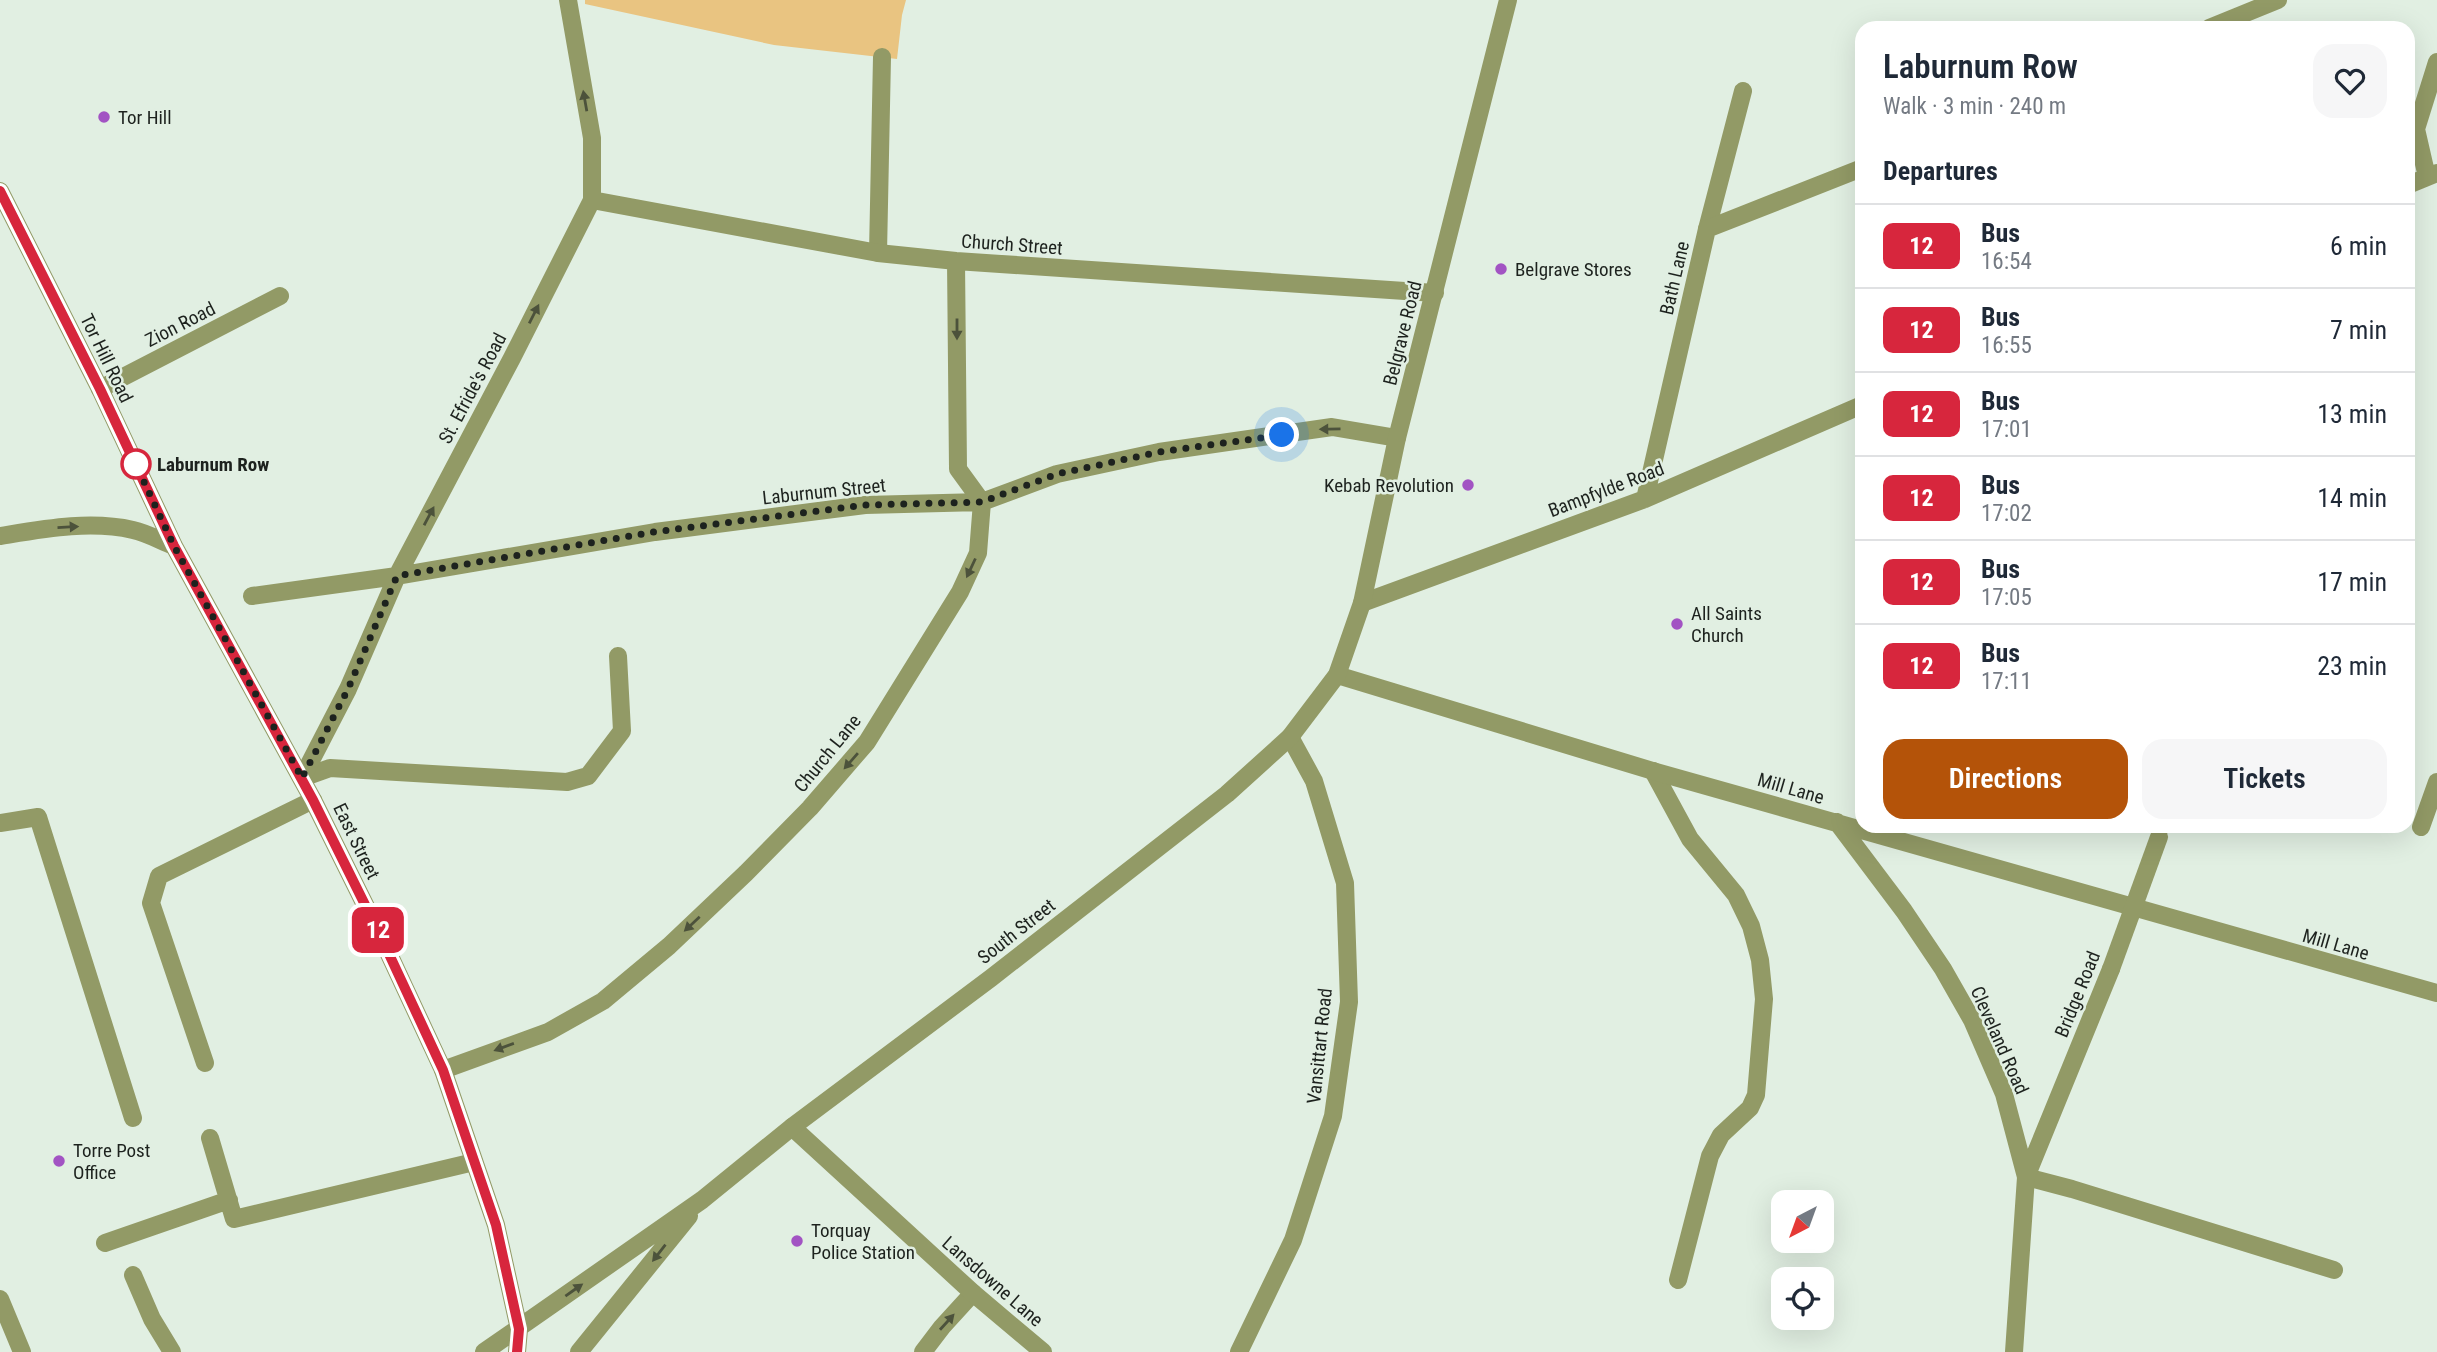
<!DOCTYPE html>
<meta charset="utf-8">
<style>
body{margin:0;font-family:"Roboto Condensed",sans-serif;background:#f6f6f7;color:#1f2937;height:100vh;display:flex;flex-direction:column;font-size:26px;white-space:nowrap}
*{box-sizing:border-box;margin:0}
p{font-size:23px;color:#747a83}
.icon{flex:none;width:38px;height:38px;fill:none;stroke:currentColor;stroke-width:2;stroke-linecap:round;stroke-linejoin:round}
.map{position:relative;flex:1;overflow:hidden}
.sheet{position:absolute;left:1855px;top:21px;width:560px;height:812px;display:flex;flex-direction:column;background:#fff;border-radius:21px;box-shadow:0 7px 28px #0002}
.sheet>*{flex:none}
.badge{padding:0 14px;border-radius:10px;font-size:24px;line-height:46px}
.needle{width:46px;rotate:221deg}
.tools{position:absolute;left:1771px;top:1190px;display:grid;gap:14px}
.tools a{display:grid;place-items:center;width:63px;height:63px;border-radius:14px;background:#fff;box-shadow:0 7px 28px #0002;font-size:35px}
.you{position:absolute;width:35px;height:35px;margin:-18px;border:5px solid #fff;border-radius:50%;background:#1a73e8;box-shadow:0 0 0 10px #1a73e833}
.map>.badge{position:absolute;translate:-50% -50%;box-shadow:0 0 0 4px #fff}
h2{padding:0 28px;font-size:26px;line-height:63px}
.round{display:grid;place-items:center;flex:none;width:74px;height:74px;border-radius:21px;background:#f6f6f7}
.head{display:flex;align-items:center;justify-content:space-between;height:119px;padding:0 28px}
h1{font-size:33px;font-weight:600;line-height:52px}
.cta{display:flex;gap:14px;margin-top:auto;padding:14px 28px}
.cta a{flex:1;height:80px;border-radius:21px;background:#b45309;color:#fff;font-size:28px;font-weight:600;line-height:80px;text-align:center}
.cta a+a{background:#f6f6f7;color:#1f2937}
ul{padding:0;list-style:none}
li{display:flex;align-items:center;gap:21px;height:84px;padding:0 28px;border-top:2px solid #e0e1e3}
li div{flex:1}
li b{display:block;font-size:26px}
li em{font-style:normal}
li .badge{min-width:77px;font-weight:700;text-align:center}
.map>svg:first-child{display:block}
</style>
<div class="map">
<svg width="2437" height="1352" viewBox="0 0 2437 1352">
<rect width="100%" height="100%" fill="#e1efe2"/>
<!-- green -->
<path fill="#e9c481" d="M585,0h321l-4,15 -5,44 -123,-14 -189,-41z"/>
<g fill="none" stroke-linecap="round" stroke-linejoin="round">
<!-- service -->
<path stroke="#929a66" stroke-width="18" d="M1707,229l36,-138
M878,253l4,-196
M1653,771l37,68 46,56 15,31 9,34 4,39 -8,96 -6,13 -29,27 -11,21 -32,124
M302,778l28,-10 237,14 21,-6 34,-45 -4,-75
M0,823l38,-6 95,301
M205,1063l-54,-160 8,-27 154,-76
M210,1138l24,81 240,-57
M2026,1177l46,12 262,81
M105,1243l124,-43
M133,1275l19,44 20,33
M0,1299l22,53
M923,1352l19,-25 31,-34"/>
<!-- minor -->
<path stroke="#929a66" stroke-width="18" d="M2209,28l69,-28
M2427,177l-11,-48 21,-67
M2408,185l29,-12
M592,200l286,53 78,8 479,32
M100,389l180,-93
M1645,499l62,-270 155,-61
M252,596l145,-20 258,-44 210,-27 117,-3 75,-28 102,-22 173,-25 65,11
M1362,603l283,-104 217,-94
M1337,675l316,96 784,222
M302,778l46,-89 49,-113 115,-218 80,-158v-62l-24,-138
M1837,822l67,89 39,58 29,51 32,74 22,83 -12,175
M2421,827l16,-45
M443,1070l105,-38 55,-31 66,-55 77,-73 64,-65 57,-66 93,-150 18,-39 4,-51 -24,-33 -2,-208
M792,1127l181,166 70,59
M2026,1177l85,-208
M1239,1352l54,-112 40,-124 16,-114 -4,-119 -31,-102 -24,-44"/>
<!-- tertiary -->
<path stroke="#929a66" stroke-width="18" d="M0,191l100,198 74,157 139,254 69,139 61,131 53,155 23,104 -2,23
M0,536c43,-7 90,-16 133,-6 14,3 28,11 41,16
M484,1352l218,-152 90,-73 199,-149 236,-184 63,-57 47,-62 25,-72 35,-165 111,-438
M579,1352l110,-136"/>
<!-- minor-bridge -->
<path stroke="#929a66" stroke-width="18" d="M2111,969l48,-132"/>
</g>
<!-- one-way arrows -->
<defs><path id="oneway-solid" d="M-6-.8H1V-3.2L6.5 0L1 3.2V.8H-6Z" transform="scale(1.75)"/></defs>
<g fill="#4c523b">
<use href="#oneway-solid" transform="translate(585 101) rotate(-100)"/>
<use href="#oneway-solid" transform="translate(534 314) rotate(-63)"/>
<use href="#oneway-solid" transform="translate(957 329) rotate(90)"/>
<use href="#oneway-solid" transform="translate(1330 429) rotate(179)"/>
<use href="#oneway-solid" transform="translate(429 516) rotate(-62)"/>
<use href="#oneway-solid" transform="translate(68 527) rotate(-3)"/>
<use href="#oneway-solid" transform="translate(971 568) rotate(115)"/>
<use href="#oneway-solid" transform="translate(851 761) rotate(131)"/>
<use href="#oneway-solid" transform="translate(692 924) rotate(137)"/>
<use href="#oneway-solid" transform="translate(504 1047) rotate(160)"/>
<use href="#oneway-solid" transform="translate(659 1253) rotate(128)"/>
<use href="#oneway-solid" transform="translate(574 1290) rotate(-35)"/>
<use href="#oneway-solid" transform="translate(947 1322) rotate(-48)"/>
</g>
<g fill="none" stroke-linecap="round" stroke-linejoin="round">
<defs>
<path id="line" d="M0,191l100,198 74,157 139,254 69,139 61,131 53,155 23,104 -2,23"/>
</defs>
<!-- line casing -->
<use href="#line" stroke="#fff" stroke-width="16"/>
<!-- line -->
<use href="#line" stroke="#d7263d" stroke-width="10"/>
<!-- walk -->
<path stroke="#1d221e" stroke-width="7" stroke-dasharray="0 12.6" d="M136,464l-4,-8 42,90 128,232 46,-89 49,-113 257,-44 211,-27 117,-3 75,-28 102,-22 123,-17"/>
</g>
<!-- markers -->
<g fill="#a253c3" stroke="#e1efe2" stroke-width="2.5">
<circle cx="104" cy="117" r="7"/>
<circle cx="1501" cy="269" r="7"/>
<circle cx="1468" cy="485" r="7"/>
<circle cx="1677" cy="624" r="7"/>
<circle cx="59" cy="1161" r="7"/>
<circle cx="797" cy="1241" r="7"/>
</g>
<circle fill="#fff" stroke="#d7263d" stroke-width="3.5" cx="136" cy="464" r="14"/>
<g text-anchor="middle" stroke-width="5" stroke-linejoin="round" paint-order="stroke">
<!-- poi labels -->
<g font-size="19" fill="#1d221e" stroke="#e1efe2" text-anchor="start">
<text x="118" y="124">Tor Hill</text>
<text x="1515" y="276">Belgrave Stores</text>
<text x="1454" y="492" text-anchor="end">Kebab Revolution</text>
<text x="1691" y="620">All Saints<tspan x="1691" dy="22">Church</tspan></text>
<text x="73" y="1157">Torre Post<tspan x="73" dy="22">Office</tspan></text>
<text x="811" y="1237">Torquay<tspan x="811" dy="22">Police Station</tspan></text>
</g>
<!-- street labels -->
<g font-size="19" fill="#1d221e" stroke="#e1efe2">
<text transform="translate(1012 244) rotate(4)" y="7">Church Street</text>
<text transform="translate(1674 278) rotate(-77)" y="7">Bath Lane</text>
<text transform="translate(180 324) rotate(-27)" y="7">Zion Road</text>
<text transform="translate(1402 333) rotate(-76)" y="7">Belgrave Road</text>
<text transform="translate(107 358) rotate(64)" y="7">Tor Hill Road</text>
<text transform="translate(472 388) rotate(-62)" y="7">St. Efride's Road</text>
<text transform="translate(1606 489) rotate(-21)" y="7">Bampfylde Road</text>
<text transform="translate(824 491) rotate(-6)" y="7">Laburnum Street</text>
<text transform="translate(827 753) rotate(-51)" y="7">Church Lane</text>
<text transform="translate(1791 788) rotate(16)" y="7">Mill Lane</text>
<text transform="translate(357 841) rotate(64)" y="7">East Street</text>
<text transform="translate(1016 931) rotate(-38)" y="7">South Street</text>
<text transform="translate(2336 944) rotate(16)" y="7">Mill Lane</text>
<text transform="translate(2077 994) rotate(-68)" y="7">Bridge Road</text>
<text transform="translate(2000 1040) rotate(66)" y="7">Cleveland Road</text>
<text transform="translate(1319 1046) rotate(-84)" y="7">Vansittart Road</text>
<text transform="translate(993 1281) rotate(41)" y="7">Lansdowne Lane</text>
</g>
<!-- stop labels -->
<g font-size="19" font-weight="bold" fill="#1d221e" stroke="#e1efe2" text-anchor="start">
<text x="157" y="471">Laburnum Row</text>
</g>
</g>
</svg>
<div class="tools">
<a><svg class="needle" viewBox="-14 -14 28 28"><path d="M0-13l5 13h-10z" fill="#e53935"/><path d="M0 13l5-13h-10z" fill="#747a83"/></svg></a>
<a><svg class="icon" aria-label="locate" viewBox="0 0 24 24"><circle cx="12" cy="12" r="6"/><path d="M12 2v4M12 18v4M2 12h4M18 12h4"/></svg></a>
</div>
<div class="you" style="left:1282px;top:435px"></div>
<b class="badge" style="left:378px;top:930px;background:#d7263d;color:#fff">12</b>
<section class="sheet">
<div class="head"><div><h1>Laburnum Row</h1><p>Walk · 3 min · 240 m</p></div><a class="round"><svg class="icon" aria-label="heart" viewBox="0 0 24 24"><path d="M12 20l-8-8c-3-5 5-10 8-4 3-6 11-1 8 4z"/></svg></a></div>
<h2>Departures</h2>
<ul>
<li><span class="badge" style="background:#d7263d;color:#fff">12</span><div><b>Bus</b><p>16:54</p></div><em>6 min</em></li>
<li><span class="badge" style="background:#d7263d;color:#fff">12</span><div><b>Bus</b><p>16:55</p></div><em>7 min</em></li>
<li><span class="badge" style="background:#d7263d;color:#fff">12</span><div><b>Bus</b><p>17:01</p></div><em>13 min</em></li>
<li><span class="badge" style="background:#d7263d;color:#fff">12</span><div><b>Bus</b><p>17:02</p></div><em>14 min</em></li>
<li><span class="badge" style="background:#d7263d;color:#fff">12</span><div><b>Bus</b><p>17:05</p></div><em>17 min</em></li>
<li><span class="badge" style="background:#d7263d;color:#fff">12</span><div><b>Bus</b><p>17:11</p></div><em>23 min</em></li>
</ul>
<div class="cta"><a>Directions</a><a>Tickets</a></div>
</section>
</div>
